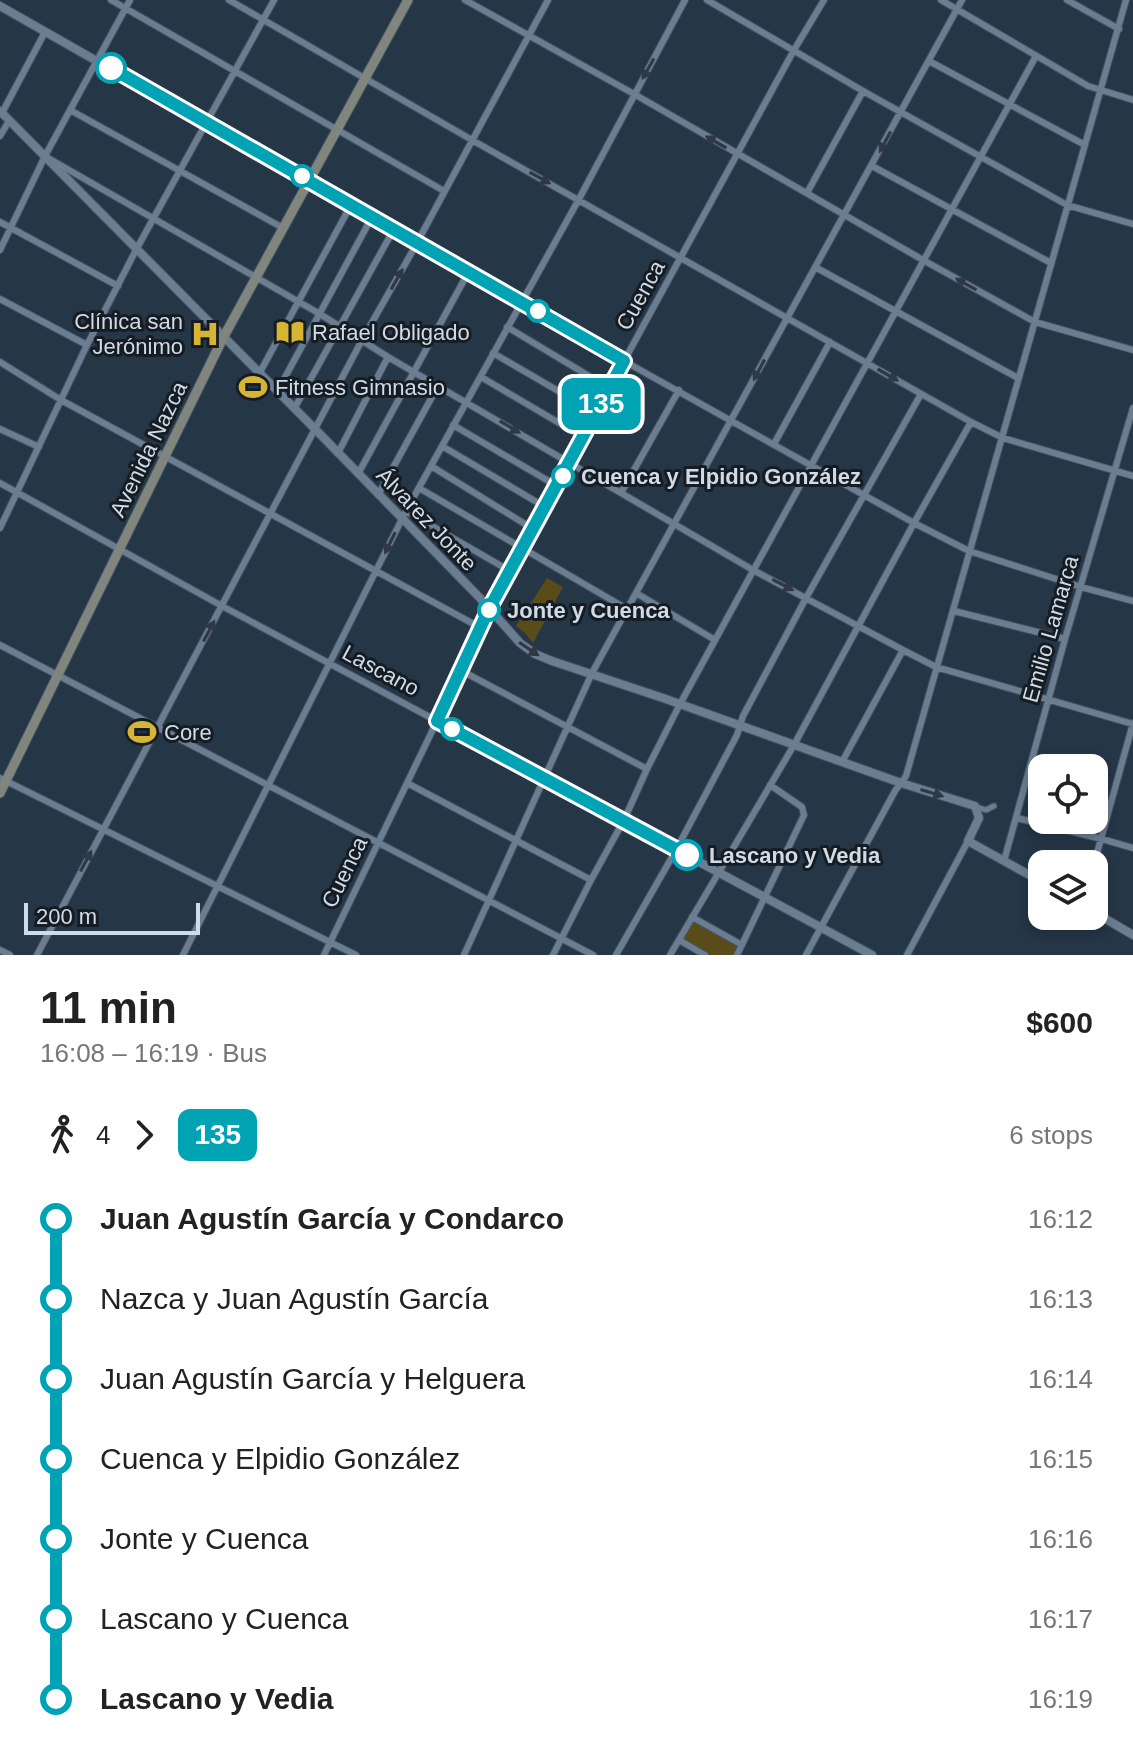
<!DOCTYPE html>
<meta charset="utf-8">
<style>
body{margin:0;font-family:Helvetica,sans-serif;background:#f6f6f6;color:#222;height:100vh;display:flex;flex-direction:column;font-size:30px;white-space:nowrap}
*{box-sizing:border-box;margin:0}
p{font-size:26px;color:#767676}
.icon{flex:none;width:44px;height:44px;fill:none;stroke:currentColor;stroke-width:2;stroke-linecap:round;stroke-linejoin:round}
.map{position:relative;height:955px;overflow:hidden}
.details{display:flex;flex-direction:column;background:#fff;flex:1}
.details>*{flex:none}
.badge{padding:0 16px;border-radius:12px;font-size:28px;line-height:52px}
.fabs{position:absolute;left:1028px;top:754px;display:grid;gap:16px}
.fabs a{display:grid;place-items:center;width:80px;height:80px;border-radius:16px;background:#fff;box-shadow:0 4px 12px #0003;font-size:40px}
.scale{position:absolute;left:24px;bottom:20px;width:176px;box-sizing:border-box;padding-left:8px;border:4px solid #d1dbe6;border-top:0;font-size:22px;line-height:28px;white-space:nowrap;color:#d1dbe6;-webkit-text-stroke:6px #151c24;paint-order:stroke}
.map>.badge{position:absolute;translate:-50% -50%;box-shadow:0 0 0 4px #fff}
.legs{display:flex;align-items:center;gap:12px;height:88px;padding:0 40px;font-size:26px}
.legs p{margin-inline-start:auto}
.head{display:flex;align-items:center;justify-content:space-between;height:136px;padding:0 40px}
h1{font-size:44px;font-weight:700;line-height:60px}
ul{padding:0 40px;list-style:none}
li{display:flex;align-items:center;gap:28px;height:80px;font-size:30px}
li i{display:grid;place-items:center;width:12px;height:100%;margin:0 10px;background:currentColor}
li i::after{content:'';width:20px;height:20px;margin:-10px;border:6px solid;border-radius:50%;background:#fff}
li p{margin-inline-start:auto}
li:first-child i{background:linear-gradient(#0000 50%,currentColor 0)}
li:last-child i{background:linear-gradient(currentColor 50%,#0000 0)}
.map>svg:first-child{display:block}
</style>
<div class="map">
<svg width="1133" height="955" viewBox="0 0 1133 955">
<rect width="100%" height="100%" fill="#253647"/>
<!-- green -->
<path fill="#5a4c19" d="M547,578l16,9 -30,56 -9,-11 -8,-6z
M692,917l50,28 -5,10h-32l-26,-15z"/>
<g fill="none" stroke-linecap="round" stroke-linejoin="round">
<defs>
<path id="pedestrian" d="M977,807l9,3 8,-4"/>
<path id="minor" d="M111,0l333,191
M229,0l243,140 499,282 32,16 130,38
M465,0l169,94 289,166 112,62 98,28
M707,0l156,91 204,114 66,19
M824,0l-30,50 -170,311 290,162 55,28 112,36 52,14
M941,0l147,86 45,14
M1067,0l52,29
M929,61l156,84
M70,110l213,118
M2,113l43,-81
M0,136l9,-15
M48,158l272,156 68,43 365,213 150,80 33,17 197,57
M872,166l179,97
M807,193l56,-102
M0,222l118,64
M0,250l45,-94 85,-156
M815,267l203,111
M0,299l87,46
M507,327l102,61
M493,353l103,60
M0,362l61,38 420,228
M259,374l92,-169
M481,377l102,60
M277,392l95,-175
M294,409l100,-180
M453,425l104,61
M0,429l39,18
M774,444l56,-102
M442,446l103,61
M338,453l50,-96
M431,466l102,63
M358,474l111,-203
M0,483l222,123 215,115 -113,234
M419,488l208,121
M621,493l58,-103
M378,495l60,-109
M406,511l104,60
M0,528l87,-183 49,-95 138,-250
M636,593l79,47
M954,611l111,28
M0,645l593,310
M460,670l187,99
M842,762l61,-112
M0,778l356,177
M407,783l184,97
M1017,818l85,21 31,9
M1004,861l61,-222 68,-231
M1094,864l39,-141
M692,917l50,28
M679,940l26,15
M0,950l10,5
M37,955l325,-615 50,-88 136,-252
M183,955l223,-444 173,-312 106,-199
M464,955l128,-282 370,-673
M553,955l38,-75 33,-60 23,-51 33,-65 356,-648
M616,955l60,-105 61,-115 6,-19 63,-118 115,-204
M670,955l124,-210 120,-222 57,-101
M737,955l67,-140 -2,-8 -32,-22
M806,955l89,-164 11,-15 220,-776
M907,955l61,-114"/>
<path id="tertiary" d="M0,6l624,355 -135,248 -52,112 435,234
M0,111l316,319 163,167 41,46 15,11 17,7 111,37 238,85 74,23 4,12 -11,23 74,41
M1094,912l39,23"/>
<path id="secondary" d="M0,793l223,-455 185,-338"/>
</defs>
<!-- pedestrian casing -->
<use href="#pedestrian" stroke="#445261" stroke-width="7"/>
<!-- minor casing -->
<use href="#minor" stroke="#445261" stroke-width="8"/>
<!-- tertiary casing -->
<use href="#tertiary" stroke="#445261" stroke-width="10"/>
<!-- secondary casing -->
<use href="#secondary" stroke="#445261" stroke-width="11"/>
<!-- pedestrian -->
<use href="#pedestrian" stroke="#6b7d91" stroke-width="5"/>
<!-- minor -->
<use href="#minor" stroke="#6b7d91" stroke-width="6"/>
<!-- tertiary -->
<use href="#tertiary" stroke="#6b7d91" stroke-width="8"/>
<!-- secondary -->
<use href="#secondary" stroke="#80867e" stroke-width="9"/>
</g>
<!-- one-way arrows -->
<defs><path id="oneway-solid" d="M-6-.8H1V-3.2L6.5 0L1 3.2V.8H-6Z" transform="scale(2)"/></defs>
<g fill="#2f3945">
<use href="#oneway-solid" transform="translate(648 69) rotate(119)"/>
<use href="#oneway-solid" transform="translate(716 142) rotate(-150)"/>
<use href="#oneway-solid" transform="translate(885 142) rotate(118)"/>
<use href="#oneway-solid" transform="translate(540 178) rotate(29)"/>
<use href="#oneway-solid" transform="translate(397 279) rotate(-60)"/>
<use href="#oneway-solid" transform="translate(966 284) rotate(-151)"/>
<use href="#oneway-solid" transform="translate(759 370) rotate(118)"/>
<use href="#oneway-solid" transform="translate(888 375) rotate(30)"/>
<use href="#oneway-solid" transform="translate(510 427) rotate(31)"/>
<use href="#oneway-solid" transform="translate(390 543) rotate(116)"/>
<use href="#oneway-solid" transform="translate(783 585) rotate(28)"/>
<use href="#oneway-solid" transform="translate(209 631) rotate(-62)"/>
<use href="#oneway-solid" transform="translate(529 649) rotate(34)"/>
<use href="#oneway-solid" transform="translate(932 793) rotate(17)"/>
<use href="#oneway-solid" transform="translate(86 861) rotate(-62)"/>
</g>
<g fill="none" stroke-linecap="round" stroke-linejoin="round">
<defs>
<path id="line-1" d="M111,68l513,293 -135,248 -52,112 250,134"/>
</defs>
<!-- line-1 casing -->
<use href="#line-1" stroke="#fff" stroke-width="18"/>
<!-- line-1 -->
<use href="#line-1" stroke="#00a3b4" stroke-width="12"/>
</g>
<!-- icons -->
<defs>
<symbol id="library-bare" viewBox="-9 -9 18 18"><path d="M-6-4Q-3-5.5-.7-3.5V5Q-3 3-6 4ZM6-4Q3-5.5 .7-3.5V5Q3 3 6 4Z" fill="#d6b534" stroke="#151c24" stroke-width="2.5" paint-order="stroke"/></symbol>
<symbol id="hospital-bare" viewBox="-9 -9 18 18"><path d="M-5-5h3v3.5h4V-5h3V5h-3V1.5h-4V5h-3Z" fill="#d6b534" stroke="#151c24" stroke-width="2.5" paint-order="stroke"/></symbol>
<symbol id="stadium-bare" viewBox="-9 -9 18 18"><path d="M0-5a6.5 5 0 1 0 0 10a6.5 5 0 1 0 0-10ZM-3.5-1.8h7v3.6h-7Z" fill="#d6b534" stroke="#151c24" stroke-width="2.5" paint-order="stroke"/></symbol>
</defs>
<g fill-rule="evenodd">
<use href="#library-bare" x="270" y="312" width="40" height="40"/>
<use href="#hospital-bare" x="185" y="314" width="40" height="40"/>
<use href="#stadium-bare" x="233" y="367" width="40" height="40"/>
<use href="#stadium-bare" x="122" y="712" width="40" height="40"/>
</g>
<!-- markers -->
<g fill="#fff" stroke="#00a3b4" stroke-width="4">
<circle cx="111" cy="68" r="14"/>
<circle cx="302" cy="176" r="10"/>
<circle cx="538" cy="311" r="10"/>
<circle cx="563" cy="476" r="10"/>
<circle cx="489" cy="610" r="10"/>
<circle cx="452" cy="729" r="10"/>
<circle cx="687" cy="855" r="14"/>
</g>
<g text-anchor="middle" stroke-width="6" stroke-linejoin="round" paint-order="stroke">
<!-- street labels -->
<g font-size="22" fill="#d1dbe6" stroke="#151c24">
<text transform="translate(640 295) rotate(-61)" y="8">Cuenca</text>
<text transform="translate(148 449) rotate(-64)" y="8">Avenida Nazca</text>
<text transform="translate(427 519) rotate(46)" y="8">Álvarez Jonte</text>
<text transform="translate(1050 629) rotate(-74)" y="8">Emilio Lamarca</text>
<text transform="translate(381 670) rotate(28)" y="8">Lascano</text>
<text transform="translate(344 872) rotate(-64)" y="8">Cuenca</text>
</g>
<!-- poi labels -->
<g font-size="22" fill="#d1dbe6" stroke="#151c24" text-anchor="start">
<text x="183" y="329" text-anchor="end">Clínica san<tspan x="183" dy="25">Jerónimo</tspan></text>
<text x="312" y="340">Rafael Obligado</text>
<text x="275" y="395">Fitness Gimnasio</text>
<text x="164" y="740">Core</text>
</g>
<!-- stop labels -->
<g font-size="22" font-weight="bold" fill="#d1dbe6" stroke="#151c24" text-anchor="start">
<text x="581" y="484">Cuenca y Elpidio González</text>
<text x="507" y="618">Jonte y Cuenca</text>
<text x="709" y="863">Lascano y Vedia</text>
</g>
</g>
</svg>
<div class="fabs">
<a><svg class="icon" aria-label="locate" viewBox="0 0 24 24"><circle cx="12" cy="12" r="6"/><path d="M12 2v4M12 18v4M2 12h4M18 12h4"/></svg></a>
<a><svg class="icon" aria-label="layers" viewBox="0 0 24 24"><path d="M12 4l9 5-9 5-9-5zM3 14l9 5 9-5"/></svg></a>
</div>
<div class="scale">200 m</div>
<b class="badge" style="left:601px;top:404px;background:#00a3b4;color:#fff">135</b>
</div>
<section class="details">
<div class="head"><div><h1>11 min</h1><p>16:08 – 16:19 · Bus</p></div><b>$600</b></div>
<div class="legs"><svg class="icon" aria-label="walk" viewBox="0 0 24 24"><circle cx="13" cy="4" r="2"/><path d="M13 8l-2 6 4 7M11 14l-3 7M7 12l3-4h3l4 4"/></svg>4<svg class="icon" aria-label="forward" viewBox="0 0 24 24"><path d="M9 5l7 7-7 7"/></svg><b class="badge" style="background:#00a3b4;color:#fff">135</b><p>6 stops</p></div>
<ul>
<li><i style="color:#00a3b4"></i><b>Juan Agustín García y Condarco</b><p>16:12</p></li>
<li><i style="color:#00a3b4"></i><span>Nazca y Juan Agustín García</span><p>16:13</p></li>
<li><i style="color:#00a3b4"></i><span>Juan Agustín García y Helguera</span><p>16:14</p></li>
<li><i style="color:#00a3b4"></i><span>Cuenca y Elpidio González</span><p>16:15</p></li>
<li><i style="color:#00a3b4"></i><span>Jonte y Cuenca</span><p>16:16</p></li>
<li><i style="color:#00a3b4"></i><span>Lascano y Cuenca</span><p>16:17</p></li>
<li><i style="color:#00a3b4"></i><b>Lascano y Vedia</b><p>16:19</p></li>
</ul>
</section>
